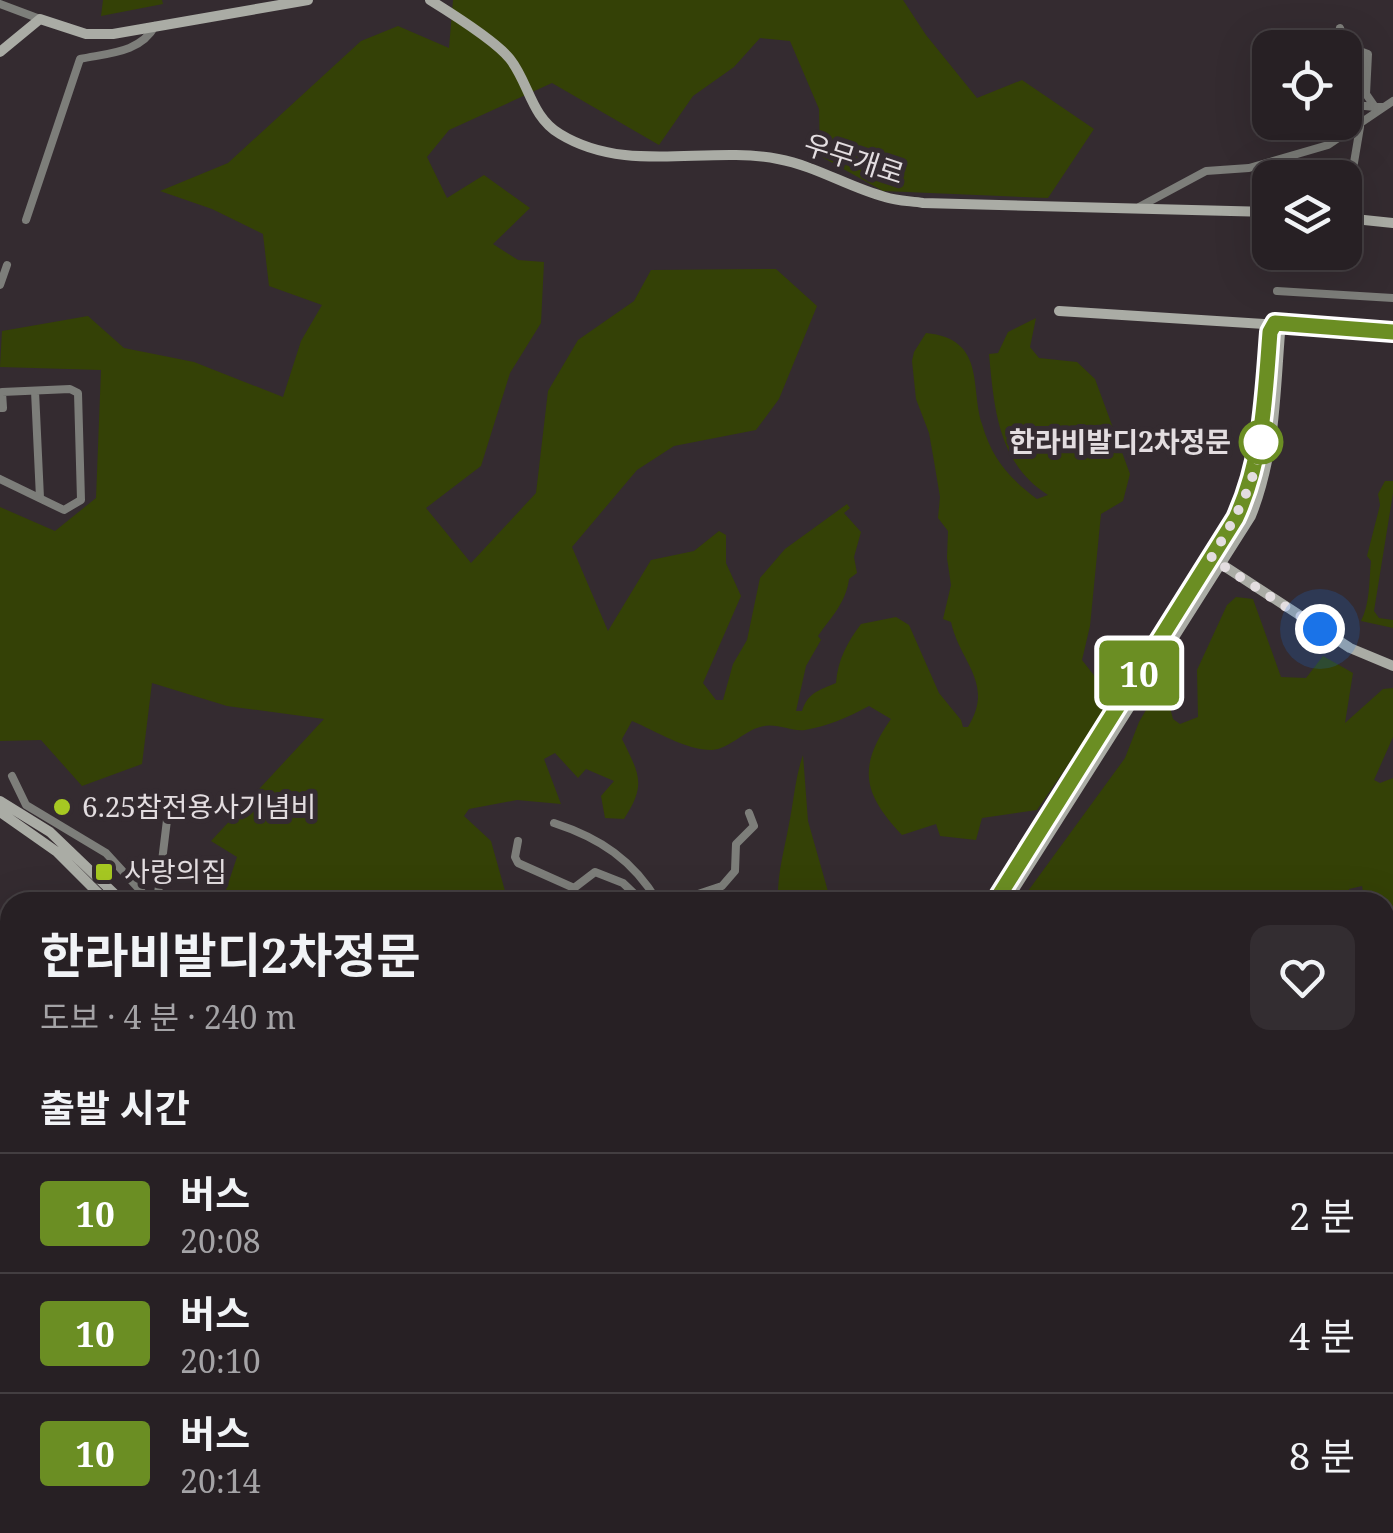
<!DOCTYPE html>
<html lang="ko">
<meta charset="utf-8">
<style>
body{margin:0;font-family:"Noto Serif","Noto Sans KR",serif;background:#332d31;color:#f1f3f6;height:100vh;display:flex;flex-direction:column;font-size:38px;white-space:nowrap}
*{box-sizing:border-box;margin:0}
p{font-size:32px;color:#a4a3a6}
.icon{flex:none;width:55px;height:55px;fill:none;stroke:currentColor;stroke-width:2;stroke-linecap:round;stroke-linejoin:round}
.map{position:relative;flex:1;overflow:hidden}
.panel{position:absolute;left:0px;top:892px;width:1395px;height:642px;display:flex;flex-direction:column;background:#272024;border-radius:30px 30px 0 0;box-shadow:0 10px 40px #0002,0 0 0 2px #433e41}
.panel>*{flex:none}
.badge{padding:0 20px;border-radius:8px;font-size:35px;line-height:65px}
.buttons{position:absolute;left:1252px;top:30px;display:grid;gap:20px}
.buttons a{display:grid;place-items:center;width:110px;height:110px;border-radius:20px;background:#272024;box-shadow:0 10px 40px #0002,0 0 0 2px #433e41;font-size:50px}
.you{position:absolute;width:50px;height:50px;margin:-25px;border:8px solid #fff;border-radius:50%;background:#1a73e8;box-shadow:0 0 0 15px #1a73e833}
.map>.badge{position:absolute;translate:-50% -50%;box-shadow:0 0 0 5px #fff}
h2{padding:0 40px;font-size:38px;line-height:90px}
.round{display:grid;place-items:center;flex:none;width:105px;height:105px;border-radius:20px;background:#332d31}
.summary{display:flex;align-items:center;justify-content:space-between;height:170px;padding:0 40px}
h1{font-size:48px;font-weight:700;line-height:75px}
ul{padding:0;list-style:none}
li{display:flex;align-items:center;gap:30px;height:120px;padding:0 40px;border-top:2px solid #433e41}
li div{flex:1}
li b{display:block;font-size:38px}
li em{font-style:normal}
li .badge{min-width:110px;font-weight:700;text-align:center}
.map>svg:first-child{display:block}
</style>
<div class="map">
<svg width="1393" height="1533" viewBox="0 0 1393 1533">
<rect width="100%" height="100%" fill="#342b30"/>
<!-- green -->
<path fill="#344106" d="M103,0h59l1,4 -62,12z
M453,0h450l23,35 51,63 45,-18 72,49 -46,69 -165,-7 -63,-35 -1,-47 -29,-68 -30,-3 -26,29 -41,29 -34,49 -107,-62 -103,47 -22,27 20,41 37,-23 46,33 -37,36 25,16 26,2 -3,61 -31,50 -29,93 -55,42 45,55 65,-70 12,-102 30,-51 56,-39 17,-31 125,-1 41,37 -38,93 -23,31 -82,16 -37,24 -65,77 36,84 43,-71 43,-9 25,-20 7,4v28l15,33 -38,87 13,17h7l10,-36 14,-24 13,-62 25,-29 62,-45 3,4 -6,5 17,19 -7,25 3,16 -8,6c-3,24 -18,38 -31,57l3,4 -15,26 -10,45h6c6,-19 18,-21 34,-28 2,-24 11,-40 25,-59l35,-7 13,8 30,68 22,27 2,7h5c27,-44 -8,-64 -17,-105l-8,-3 8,-34 -4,-27 1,-27 -10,-13 2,-21 -6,-36 -5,-28 -13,-34 -4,-38 2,-9 12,-19c60,6 44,53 56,91 10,35 27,54 55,75l11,-4c-50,-31 -54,-88 -59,-141l9,-1 10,-21 28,-14 -6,29 9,11 38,4 18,17 35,95 -7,27 -22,13 -11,112 -8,34 14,18 30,2 -89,130 -55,8 -6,22 -36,-4 -4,-12 -34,11c-39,-41 -45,-68 -11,-116l-22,-13c-22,12 -41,20 -64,24 -14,2 -29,-8 -45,-3 -16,4 -31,22 -48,23 -27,0 -56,-19 -80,-29l-10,18c17,35 25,45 2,80l-19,-1 -4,-22 13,-15 -28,-12 -8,9 -23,-25 -11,6 17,45 -44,-4 -48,9 -5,7 27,25 14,50 7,11h-290l15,-45 -26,-16 113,-122 -97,-13 -75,-23 -10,81 -60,22 -41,-46 -41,1v-234l55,24 41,-33 5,-128 -101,-3 2,-36 86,-15 36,32 70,14 89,35 18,-56 21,-36 -53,-19 -6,-52 -51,-25 -52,-18 68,-28 133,-122 37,-15 51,22z
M1385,481h8v12l-19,118 5,7 14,2v8l-32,-7c9,-17 8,-40 10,-60l-4,-5 13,-51 -2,-11z
M1236,597l17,2 28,78 25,1 17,-22 30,17 -8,50 38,-34 10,-1v49l-19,43 6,3 13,-5v234l-8,-3v-107h-20l-3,-16 -13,3 -1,13h-328l105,-144 14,-36 20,-34 7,5 7,26 7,5 18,-7 -1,-47 30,-65z
M803,755l5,66 23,81h-53c-1,-28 6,-50 11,-78 5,-24 6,-46 14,-69z
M0,927l10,3v70l-10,6z
M236,1525h132l2,8h-140z
M1081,1525h48l-5,8h-48z
M1228,1525h112l-3,8h-109z"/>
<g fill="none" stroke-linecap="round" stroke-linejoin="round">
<!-- street -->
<path stroke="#7d7e7a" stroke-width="8" d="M0,4l40,15
M1340,28l6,18 22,8 -2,40 9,13h7
M1345,104l30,3
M1139,207l67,-36 43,-3 79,-23 65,-44
M1345,216l15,-89
M26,220l54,-161c28,-6 60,-6 75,-33
M0,285l7,-20
M1277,291l116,7
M35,391l5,107
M0,408h3l-1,-16 68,-3 8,4 3,107 -17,10 -64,-31
M12,776l14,29 80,48 45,49
M554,823c46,15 79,37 104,79
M518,841l-3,16 3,6 56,25 21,-16 28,11 20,19
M157,902l10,-82
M674,902l48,-16 13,-15 1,-27 18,-18 -5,-13
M1385,1078l8,22
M1385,1117h8
M0,1169l10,2
M1385,1171l8,10
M0,1220l10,3
M0,1344l10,-34
M0,1440l10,2
M0,1470l10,3
M0,1516l10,2
M34,1525l27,8
M614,1525l9,7 11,-7"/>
<!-- secondary -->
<path stroke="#aaaca5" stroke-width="10" d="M430,0c21,13 66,41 80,59 19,24 21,58 50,75 67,41 146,11 218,25 38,7 70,28 107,38 12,4 26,4 38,6l347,9
M0,52l40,-33 46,15h27l195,-34
M1345,218l48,5
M1059,311l334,21
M1218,562l132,86 43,18
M0,801l50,31 73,70
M0,812l57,40 50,50
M995,902l241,-383c27,-60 28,-122 34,-187l5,-9
M1006,902l245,-386c24,-60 24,-120 29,-183l-5,-10
M1,1262l9,8
M1385,1370l8,-2
M1385,1381l8,-1
M1385,1458l8,-21
M390,1525l1,8
M405,1525l1,8
M72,1533l2,-8
M918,1533v-8
M928,1533l1,-8
M1351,1533l4,-8"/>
</g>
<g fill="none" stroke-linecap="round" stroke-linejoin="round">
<defs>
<path id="line" d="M995,902l241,-384c27,-59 29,-121 34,-186l5,-9 118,9"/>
</defs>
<!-- line casing -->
<use href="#line" stroke="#fff" stroke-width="22"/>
<!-- line -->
<use href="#line" stroke="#6b8e23" stroke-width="15"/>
<!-- walk -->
<path stroke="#e3dde0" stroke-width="10" stroke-dasharray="0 18" d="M1261,442c-7,44 -27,79 -50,116l109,71"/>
</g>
<!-- markers -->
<circle fill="#fff" stroke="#6b8e23" stroke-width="5" cx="1261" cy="442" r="20"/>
<g fill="#a6c822" stroke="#342b30" stroke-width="4">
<circle cx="62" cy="807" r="10"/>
<rect x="94" y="862" width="20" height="20" rx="5"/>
</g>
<g text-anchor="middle" stroke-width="10" stroke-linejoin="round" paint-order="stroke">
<!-- street labels -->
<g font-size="28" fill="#e3dde0" stroke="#342b30">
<text transform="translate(854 159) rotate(18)" y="10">우무개로</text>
</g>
<!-- stop labels -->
<g font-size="28" font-weight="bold" fill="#e3dde0" stroke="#342b30" text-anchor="end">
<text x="1231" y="452">한라비발디2차정문</text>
</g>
<!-- poi labels -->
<g font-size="28" fill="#e3dde0" stroke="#342b30" text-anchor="start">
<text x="82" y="817">6.25참전용사기념비</text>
<text x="124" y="882">사랑의집</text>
</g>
</g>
</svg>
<div class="buttons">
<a><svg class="icon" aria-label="locate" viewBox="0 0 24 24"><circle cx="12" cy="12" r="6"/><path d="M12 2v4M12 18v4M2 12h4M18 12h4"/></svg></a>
<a><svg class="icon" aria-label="layers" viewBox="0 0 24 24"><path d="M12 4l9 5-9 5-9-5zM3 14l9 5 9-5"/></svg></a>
</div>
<div class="you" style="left:1320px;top:629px"></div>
<b class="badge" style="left:1139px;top:673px;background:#6b8e23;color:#fff">10</b>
<section class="panel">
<div class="summary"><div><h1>한라비발디2차정문</h1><p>도보 · 4 분 · 240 m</p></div><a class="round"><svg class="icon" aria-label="heart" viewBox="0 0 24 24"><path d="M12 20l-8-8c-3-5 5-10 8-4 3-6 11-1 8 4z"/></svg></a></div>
<h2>출발 시간</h2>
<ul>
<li><span class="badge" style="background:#6b8e23;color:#fff">10</span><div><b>버스</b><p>20:08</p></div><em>2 분</em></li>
<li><span class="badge" style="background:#6b8e23;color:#fff">10</span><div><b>버스</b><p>20:10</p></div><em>4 분</em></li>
<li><span class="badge" style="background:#6b8e23;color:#fff">10</span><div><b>버스</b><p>20:14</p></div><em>8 분</em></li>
</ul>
</section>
</div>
